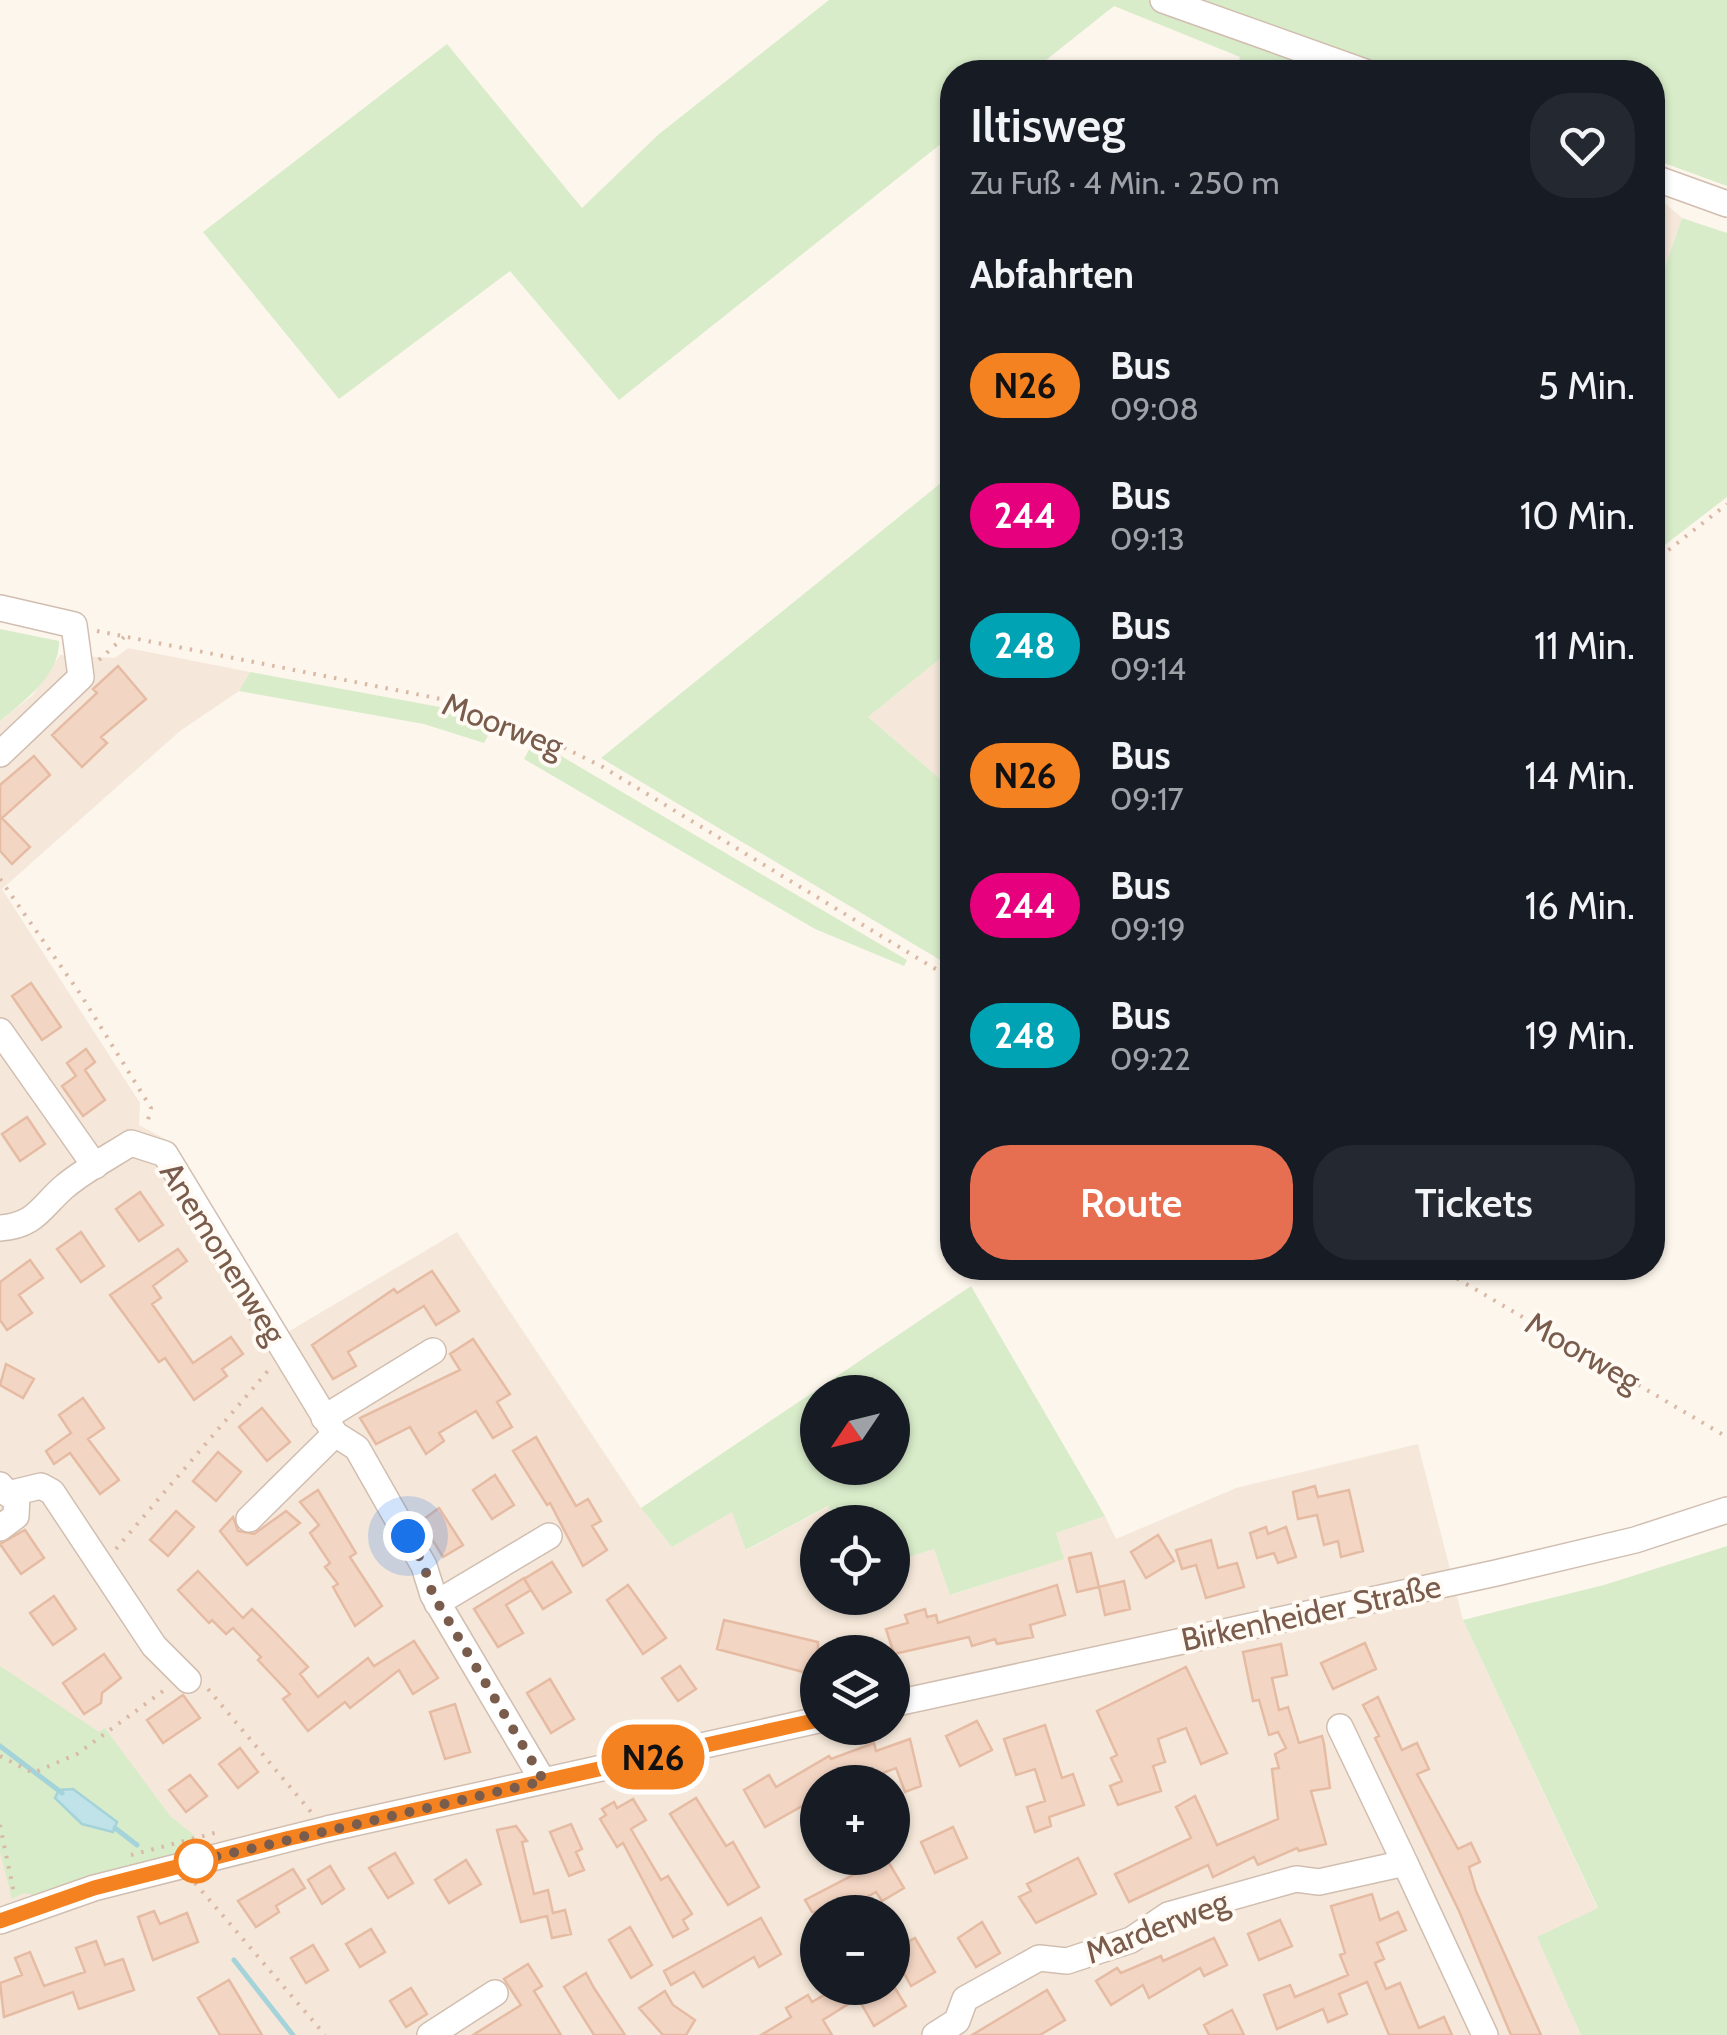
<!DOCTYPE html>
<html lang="de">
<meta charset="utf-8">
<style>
body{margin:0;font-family:Cabin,sans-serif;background:#242831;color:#f1f3f6;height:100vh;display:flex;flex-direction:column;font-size:38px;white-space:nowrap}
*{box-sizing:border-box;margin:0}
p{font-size:32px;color:#9ea1a6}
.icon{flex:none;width:55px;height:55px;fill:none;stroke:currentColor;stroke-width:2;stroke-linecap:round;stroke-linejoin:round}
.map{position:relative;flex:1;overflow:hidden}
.drawer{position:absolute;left:940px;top:60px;width:725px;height:1220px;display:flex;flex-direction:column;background:#171b24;border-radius:40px;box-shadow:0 2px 8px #0004}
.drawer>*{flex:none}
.badge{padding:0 20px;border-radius:32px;font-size:35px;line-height:65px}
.needle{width:65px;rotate:235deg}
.controls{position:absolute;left:800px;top:1375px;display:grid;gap:20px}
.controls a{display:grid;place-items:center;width:110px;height:110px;border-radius:50%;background:#171b24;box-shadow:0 2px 8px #0004;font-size:50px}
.you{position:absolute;width:50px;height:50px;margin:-25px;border:8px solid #fff;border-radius:50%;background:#1a73e8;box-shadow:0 0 0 15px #1a73e833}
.map>.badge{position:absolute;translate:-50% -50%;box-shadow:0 0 0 5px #fff}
h2{padding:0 30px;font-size:38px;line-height:90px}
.round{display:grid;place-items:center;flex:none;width:105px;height:105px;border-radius:40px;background:#242831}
.headline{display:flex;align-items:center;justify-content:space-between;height:170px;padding:0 30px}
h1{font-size:48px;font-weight:600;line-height:75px}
.action{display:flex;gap:20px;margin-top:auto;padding:20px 30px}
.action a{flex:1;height:115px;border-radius:40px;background:#e76f51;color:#fff;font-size:40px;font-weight:600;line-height:115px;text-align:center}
.action a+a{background:#242831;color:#f1f3f6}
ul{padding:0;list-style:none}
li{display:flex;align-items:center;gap:30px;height:130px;padding:0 30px}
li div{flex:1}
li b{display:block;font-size:38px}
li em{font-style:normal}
li .badge{min-width:110px;font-weight:700;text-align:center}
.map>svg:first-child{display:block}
</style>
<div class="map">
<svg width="1727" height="2035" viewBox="0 0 1727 2035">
<rect width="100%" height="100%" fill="#fdf6ec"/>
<!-- residential -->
<path fill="#f5e8da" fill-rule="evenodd" d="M1653,193l29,25 -29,83z
M128,648l122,24 -11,19 -59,40 -178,158 138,214 -1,22 37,20 110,188 171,-101 184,276 31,39 61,-36 14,39 82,-44 7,16h-18v76h74l1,-36 41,-13 17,46 112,-36 -8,-26 50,-17 11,23 120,-51 182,-44 45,176 135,289 -60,28 43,98h-1581v-1314l33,-26 27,-40 55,3zM818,1652h74v76h-74zM818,1782h74v76h-74zM818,1912h74v76h-74z
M952,649v140l-84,-72z"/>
<!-- green -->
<path fill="#d8ecc9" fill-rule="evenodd" d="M829,0h898v186l-74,-27 -1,-87h-415l3,-15 -126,-51 -83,66h-79v63l-333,265 -109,-129 -171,128 -136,-167 244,-188 135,164 77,-74z
M1682,218l45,15v264l-74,57v-253z
M952,474v175l-84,68 84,72v178l-351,-209z
M0,629l59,12c1,34 -35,60 -59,80z
M250,672l190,35 54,18 -10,18 -60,-19 -185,-33z
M534,740l373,220 -3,6 -89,-37 -291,-170z
M971,1286l134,230 -49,17 8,26 -114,36 -16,-46 -41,13 -1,-40h-56l-8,-16 -82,44 -14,-38 -60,35 -31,-39zM818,1392h74v76h-74z
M1727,1546v489h-146l-44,-98 61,-29 -135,-288 141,-35z
M0,1666l99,66 6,-4 65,88 24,19 4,12 -161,49 -13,-3 -12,6 -12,-47z"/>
<!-- water -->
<path fill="#bfe3e8" stroke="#a5d3da" stroke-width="2.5" d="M73,1789l44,33 -4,10 -31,-8 -27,-26 4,-8z"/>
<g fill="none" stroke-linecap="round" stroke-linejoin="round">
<!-- stream -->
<path stroke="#a5d3da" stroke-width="5" d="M0,1746l62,47
M115,1828l22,17
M234,1960l59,75"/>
</g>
<!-- building -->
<path fill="#f3d5c3" stroke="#e6bba3" stroke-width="2.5" d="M118,666l28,33 -45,38 6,6 -25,24 -30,-32 45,-42 -4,-4z
M34,756l16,19 -48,43 28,29 -18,17 -12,-13v-66z
M31,983l30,44 -19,13 -30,-44z
M86,1049l9,13 -10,8 20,30 -22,16 -21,-30 14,-10 -9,-13z
M27,1117l18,27 -25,17 -18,-27z
M140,1192l23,33 -24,16 -23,-32z
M81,1232l23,34 -23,16 -24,-33z
M178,1249l9,12 -34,25 8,12 -9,6 41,59 38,-26 12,17 -21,15 5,7 -33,24 -29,-42 -6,4 -49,-67z
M30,1260l13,18 -24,17 13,18 -25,17 -7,-10v-38z
M432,1271l27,40 -23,14 -12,-19 -76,46 8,14 -23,13 -21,-34 82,-56 3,4z
M473,1339l37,55 -13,8 15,25 -19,11 -17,-27 -37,22 5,8 -18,13 -16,-27 -34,17 -16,-26 100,-48 -10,-16z
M6,1364l28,15 -11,19 -23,-13z
M83,1398l21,30 -16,11 31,41 -19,14 -30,-41 -16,11 -8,-13 25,-18 -12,-18z
M262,1408l28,34 -23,19 -28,-34z
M536,1437l40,69 12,-7 13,22 -9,5 15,24 -24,16 -33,-63 -3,2 -34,-54z
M218,1452l23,20 -25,29 -23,-20z
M495,1475l19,30 -22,14 -19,-29z
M1315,1486l3,11 31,-7 14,61 -22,6 -3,-16 -14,4 -7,-30 -19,4 -5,-27z
M318,1490l38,63 -6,4 32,49 -27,20 -22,-39 5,-3 -13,-17 5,-4 -20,-30 9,-8 -19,-23z
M439,1508l24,37 -20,12 -22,-36z
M176,1511l18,16 -26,29 -18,-16z
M286,1511l14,12 -53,42 -27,-34 13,-14 5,14 16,3z
M1266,1527l2,7 18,-7 10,30 -18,6 -4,-10 -17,5 -7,-25z
M25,1530l19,28 -23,16 -21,-30z
M1158,1535l16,26 -28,17 -15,-26z
M1211,1540l7,28 19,-5 7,24 -38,11 -10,-33 -14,4 -6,-19z
M1091,1553l8,34 -22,5 -8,-34z
M552,1562l19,30 -28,17 -19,-30z
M198,1571l45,47 9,-9 21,21 35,37 -8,7 18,23 50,-39 6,8 40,-25 24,37 -25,16 -14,-24 -49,38 -5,-6 -37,29 -25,-32 7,-5 -32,-34 3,-3 -28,-29 -7,6 -14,-14 -3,3 -31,-33z
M524,1578l7,12 -25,15 17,28 -25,14 -24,-38z
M1124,1581l6,28 -25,6 -6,-28z
M628,1585l38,53 -23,16 -36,-54z
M1057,1585l8,30 -35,10 3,12 -36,7 -2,-5 -23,7 -3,-9 -75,17 -8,-25 22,-6 -3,-8 20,-6 2,8 9,-2 2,8z
M54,1596l22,33 -23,16 -23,-32z
M724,1620l94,22v34l-101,-27z
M1365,1643l11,26 -43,20 -12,-26z
M1281,1644l6,31 -15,3 7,32 9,-3 11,36 23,-7 2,8 6,44 -19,3 15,53 -27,7 -2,-3 -39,17 -4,-8 -41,20 -5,-12 -79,37 -14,-28 76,-36 -15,-31 19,-11 22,49 61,-26 -6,-50 7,-1 -4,-14 11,-6 -8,-16 -9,3 -10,-35 -6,1 -10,-49z
M104,1654l17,24 -19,15 -1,10 -17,11 -21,-31z
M680,1666l16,23 -18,12 -16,-23z
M1186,1667l41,86 -26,11 -15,-36 -28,11 7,23 -12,4 8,25 -43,14 -8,-19 12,-5 -11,-23 6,-3 -20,-44z
M550,1679l24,40 -23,14 -24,-40z
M183,1695l17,23 -37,25 -16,-23z
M1378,1697l24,53 15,-7 12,26 -12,5 41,75 13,-6 9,19 -11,5 7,24 65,144h-30l-52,-124 -84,-173 4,-2 -16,-31z
M455,1704l15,48 -25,7 -15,-47z
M977,1721l15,29 -32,16 -14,-30z
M1045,1725l17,53 11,-4 11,31 -35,12 2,9 -16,6 -8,-25 18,-6 -10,-32 -19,6 -12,-36z
M910,1739l11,47 -16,6 -9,-24 -35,13 -3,-7 -15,8h-25v15l-53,30 -21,-37 25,-15 7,12 53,-31 2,3 43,-16 2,8z
M240,1748l18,24 -20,16 -19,-24z
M190,1775l17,21 -21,16 -17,-22z
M696,1798l30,48 7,-4 26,45 -31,18 -58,-91z
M633,1799l13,21 -15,9 4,7 26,44 7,-4 24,38 -9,6 5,9 -15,8 -50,-94 -6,4 -17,-28 6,-4 -4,-6 12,-7 3,6z
M571,1824l11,25 -6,3 8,18 -15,6 -19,-44z
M516,1826l11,15 -5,1 12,52 14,-4 5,23 12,-3 6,24 -19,4 -5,-22 -26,6 -24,-92z
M953,1827l14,31 -32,15 -14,-31z
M395,1853l18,30 -25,15 -19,-30z
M886,1858l18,30 -22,13 -6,-9 -35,20h-29l-7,-12z
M1078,1858l18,36 -60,29 -17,-26 12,-6 -4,-7z
M466,1860l15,24 -32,19 -14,-23z
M330,1866l14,23 -22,15 -14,-24z
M293,1869l12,19 -29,18 3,6 -23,15 -18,-26z
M1372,1894l8,26 18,-8 8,18 -29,13 7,16 -9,4 11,26 14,-6 19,45 25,-11 8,18h-63l-22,-53 -28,12 8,20 -19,8 -5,-13 -46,20 -13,-34 26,-10 5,12 53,-22 -8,-20 5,-2 -14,-47z
M154,1911l6,13 27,-11 11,29 -45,18 -15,-43z
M761,1918l20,36 -22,13 -5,-10 -51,30 -9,-15 -23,13 -7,-14z
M1280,1920l12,26 -33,14 -11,-26z
M982,1922l18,31 -24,14 -18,-29z
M630,1927l22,38 -21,13 -22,-38z
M371,1929l14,23 -25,15 -14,-23z
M915,1938l20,34 -24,14 -19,-35z
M1214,1938l13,27 -23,11 -4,-8 -51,30 -6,-13 -32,20 -15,-24 21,-13 4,5 40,-17 2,5z
M96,1941l9,24 18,-6 11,31 -55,19 -6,-17 -69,25 -4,-34 22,-8 -7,-17 15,-6 14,34 41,-14 -9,-24z
M313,1945l15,25 -22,13 -15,-25z
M528,1964l14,22 -8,5 27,44h-88l48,-30 -17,-26z
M586,1973l8,15 31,47h-31l-30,-48z
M229,1980l33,55h-42l-22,-37z
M411,1988l16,26 -21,13 -16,-26z
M836,1988h59l11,18 -32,20 -16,-28 -35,22 9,15h-71l30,-18 -5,-9 22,-13 4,7z
M1047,1990l18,30 -25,15h-68z
M665,1991l8,14 22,15 -9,15h-23l-24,-27z
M1232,2010l12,25h-35l-5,-10z"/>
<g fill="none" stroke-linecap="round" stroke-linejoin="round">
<defs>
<path id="minor" d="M1163,0l202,72
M1652,177l75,27
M0,608l74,17 7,52 -81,77
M0,1031l95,135
M0,1228c35,-2 41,-21 64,-41 20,-17 45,-30 67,-44l34,11 170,280 22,14 67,118 9,29 110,186
M324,1418l109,-67
M0,1485l8,9 33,-8 11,6 102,154 34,34
M249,1519l86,-85
M0,1528l16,-12 1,-22
M437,1603l112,-67
M892,1704l604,-131 139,-33 92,-30
M1340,1727l65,136
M0,1921l94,-33 233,-59 491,-109
M430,2035l65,-42
M935,2035l22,-14 8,-22 74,-41 28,3 64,-21 37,-25 128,-36 23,3 86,-19 80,172"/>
</defs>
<!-- minor casing -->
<use href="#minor" stroke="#d1beb0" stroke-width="28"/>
<!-- path -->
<path stroke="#d9b8a5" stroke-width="4" stroke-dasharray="2.5 8" stroke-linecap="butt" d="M1652,563l75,-59
M97,631l344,68 81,28 79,39 351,213
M99,660l25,-23
M0,879l81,116 70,113 -4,16
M1439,1268l288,169
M116,1549l156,-183
M208,1689l103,123
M0,1756l33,17 44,-19 89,-65
M0,1825l14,68
M131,1855l87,-23
M195,1883l130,152"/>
<!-- minor -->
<use href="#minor" stroke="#fff" stroke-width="25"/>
</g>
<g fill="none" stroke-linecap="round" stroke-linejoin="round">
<defs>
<path id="line" d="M0,1921l94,-33 196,-50 528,-118"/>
</defs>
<!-- line casing -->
<use href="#line" stroke="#fff" stroke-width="22"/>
<!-- line -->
<use href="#line" stroke="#f58220" stroke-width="15"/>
<!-- walk -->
<path stroke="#7a5c4d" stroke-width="10" stroke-dasharray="0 18" d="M196,1861l-16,4 364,-84 -111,-186 -9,-29 -16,-30"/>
</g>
<!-- markers -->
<circle fill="#fff" stroke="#f58220" stroke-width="5" cx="196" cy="1861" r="20"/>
<g text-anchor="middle" stroke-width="8" stroke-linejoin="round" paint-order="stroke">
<!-- street labels -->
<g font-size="32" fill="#7a5c4d" stroke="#fffaf3">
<text transform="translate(503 725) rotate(21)" y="11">Moorweg</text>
<text transform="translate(223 1253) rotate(58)" y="11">Anemonenweg</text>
<text transform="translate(1583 1352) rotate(30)" y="11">Moorweg</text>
<text transform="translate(1311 1613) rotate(-12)" y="11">Birkenheider Straße</text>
<text transform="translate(1157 1927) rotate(-21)" y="11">Marderweg</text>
</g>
</g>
</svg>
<div class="controls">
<a><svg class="needle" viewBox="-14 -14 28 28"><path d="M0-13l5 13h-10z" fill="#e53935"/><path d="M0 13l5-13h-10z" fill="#9ea1a6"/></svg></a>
<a><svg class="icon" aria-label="locate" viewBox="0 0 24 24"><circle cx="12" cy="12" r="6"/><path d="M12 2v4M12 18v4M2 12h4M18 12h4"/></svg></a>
<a><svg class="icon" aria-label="layers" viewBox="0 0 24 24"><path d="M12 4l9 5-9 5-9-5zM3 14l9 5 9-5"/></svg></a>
<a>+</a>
<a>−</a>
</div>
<div class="you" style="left:408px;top:1536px"></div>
<b class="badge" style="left:653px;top:1757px;background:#f58220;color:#111">N26</b>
<section class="drawer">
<div class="headline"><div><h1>Iltisweg</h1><p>Zu Fuß · 4 Min. · 250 m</p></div><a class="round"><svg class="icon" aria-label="heart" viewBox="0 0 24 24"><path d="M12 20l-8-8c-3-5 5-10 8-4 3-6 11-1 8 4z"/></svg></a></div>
<h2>Abfahrten</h2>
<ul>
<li><span class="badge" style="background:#f58220;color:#111">N26</span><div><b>Bus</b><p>09:08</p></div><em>5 Min.</em></li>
<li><span class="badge" style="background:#e6007e;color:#fff">244</span><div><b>Bus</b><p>09:13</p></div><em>10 Min.</em></li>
<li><span class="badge" style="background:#00a3b4;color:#fff">248</span><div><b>Bus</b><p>09:14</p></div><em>11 Min.</em></li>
<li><span class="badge" style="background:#f58220;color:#111">N26</span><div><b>Bus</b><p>09:17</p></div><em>14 Min.</em></li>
<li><span class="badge" style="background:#e6007e;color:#fff">244</span><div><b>Bus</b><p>09:19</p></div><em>16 Min.</em></li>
<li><span class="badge" style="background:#00a3b4;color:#fff">248</span><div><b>Bus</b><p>09:22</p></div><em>19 Min.</em></li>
</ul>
<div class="action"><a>Route</a><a>Tickets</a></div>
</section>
</div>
